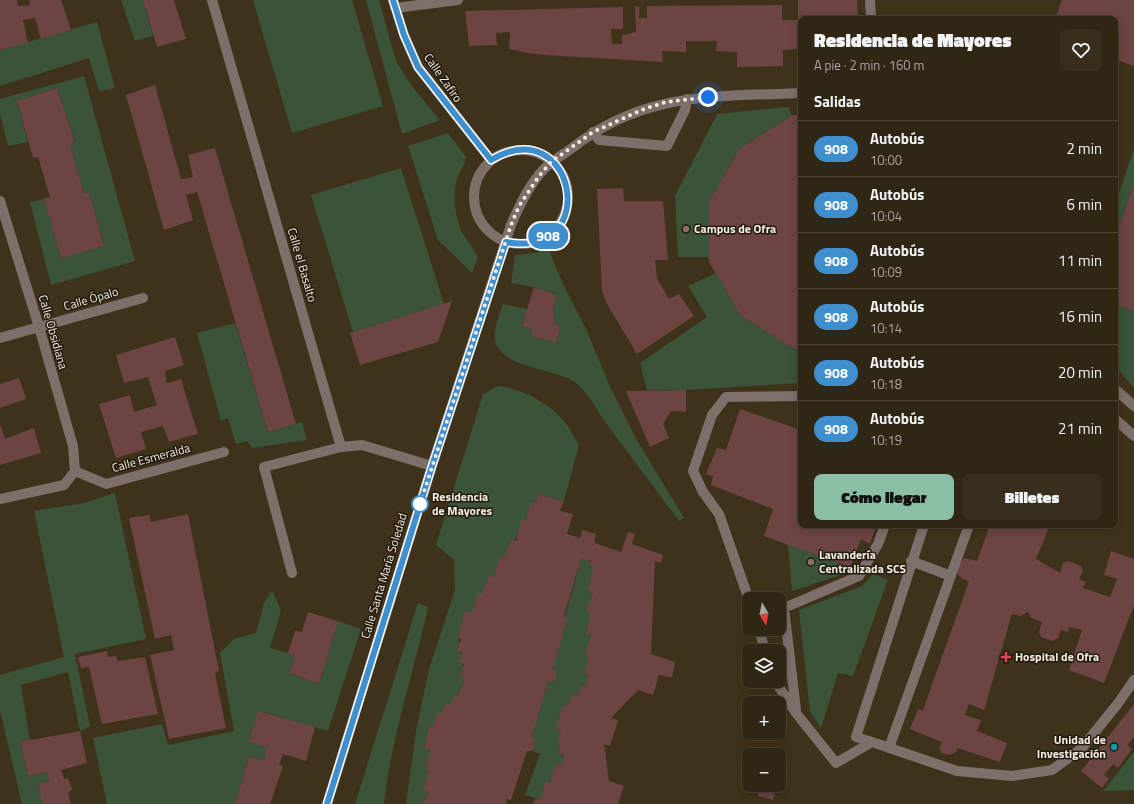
<!DOCTYPE html>
<html lang="es">
<meta charset="utf-8">
<style>
body{margin:0;font-family:"Titillium Web",sans-serif;background:#372e1d;color:#f1f3f6;height:100vh;display:flex;flex-direction:column;font-size:15px;white-space:nowrap}
*{box-sizing:border-box;margin:0}
p{font-size:13px;color:#a7a5a0}
.icon{flex:none;width:22px;height:22px;fill:none;stroke:currentColor;stroke-width:2;stroke-linecap:round;stroke-linejoin:round}
.map{position:relative;flex:1;overflow:hidden}
.sheet{position:absolute;left:798px;top:16px;width:320px;height:512px;display:flex;flex-direction:column;background:#2f2614;border-radius:8px;box-shadow:0 2px 10px #0003,0 0 0 1px #4a4334}
.sheet>*{flex:none}
.badge{padding:0 8px;border-radius:13px;font-size:14px;line-height:26px}
.needle{width:26px;rotate:170deg}
.tools{position:absolute;left:742px;top:592px;display:grid;gap:8px}
.tools a{display:grid;place-items:center;width:44px;height:44px;border-radius:8px;background:#2f2614;box-shadow:0 2px 10px #0003,0 0 0 1px #4a4334;font-size:20px}
.you{position:absolute;width:20px;height:20px;margin:-10px;border:3px solid #fff;border-radius:50%;background:#1a73e8;box-shadow:0 0 0 6px #1a73e833}
.map>.badge{position:absolute;translate:-50% -50%;box-shadow:0 0 0 2px #fff}
h2{padding:0 16px;font-size:15px;line-height:36px}
.round{display:grid;place-items:center;flex:none;width:42px;height:42px;border-radius:8px;background:#372e1d}
.summary{display:flex;align-items:center;justify-content:space-between;height:68px;padding:0 16px}
h1{font-size:19px;font-weight:800;line-height:30px}
.cta{display:flex;gap:8px;margin-top:auto;padding:8px 16px}
.cta a{flex:1;height:46px;border-radius:8px;background:#8abfa5;color:#111;font-size:16px;font-weight:800;line-height:46px;text-align:center}
.cta a+a{background:#372e1d;color:#f1f3f6}
ul{padding:0;list-style:none}
li{display:flex;align-items:center;gap:12px;height:56px;padding:0 16px;border-top:1px solid #4a4334}
li div{flex:1}
li b{display:block;font-size:15px}
li em{font-style:normal}
li .badge{min-width:44px;font-weight:700;text-align:center}
.map>svg:first-child{display:block}
</style>
<div class="map">
<svg width="1134" height="804" viewBox="0 0 1134 804">
<rect width="100%" height="100%" fill="#3f321a"/>
<!-- green -->
<path fill="#3a5339" d="M121,0h22l10,36 -18,5z
M253,0h99l31,106 -91,27z
M366,0h13l17,61 15,24 29,35 -38,14z
M97,22l18,66 -16,3 -10,-33 -89,28v-36z
M84,76l51,185 -84,24 -21,-83 14,-3 17,58 43,-11 -15,-54 -5,2 -14,-51 5,-2 -18,-53 -40,13 11,41 -20,4 -8,-32v-15z
M788,107l4,8 -53,34 -30,53v55h-31l-3,-61 42,-82z
M448,133l18,24c-1,9 -8,16 -10,25 -3,17 -1,36 7,52 5,8 11,15 15,23l-6,16 -34,-33 -30,-94z
M1134,149v35l-19,55v-34z
M401,168l43,136 -91,28 -42,-137z
M548,248l16,38 22,43 25,60 24,48 49,81 -5,3c-24,-33 -49,-65 -73,-98 -11,-15 -19,-35 -37,-44 -19,-10 -59,-12 -71,-31 -8,-12 1,-32 5,-44l24,5 -5,17 11,3 -3,6 26,8 5,-16 -5,-2 -3,-14 4,-16 -23,-8 -23,-4 4,-28 20,-2z
M716,273l25,43 51,32h9v35l-115,7h-39l-7,-27 67,-46 -19,-31z
M1115,305l19,6v77l-19,-22z
M235,323l33,109 34,-10 5,18 -55,8 -5,-7 -11,3 -8,-26 -7,3 -24,-88z
M498,386c22,2 52,17 66,35 6,7 10,16 15,24l-15,56 -26,-7 -2,9 -78,135 7,39 -7,19 -24,29 -10,22 7,3 -4,54h-21l10,-73 13,-62 26,-79 -1,-30 -18,-15 47,-151z
M115,493l31,146 -71,15 15,72 -10,5 -12,-59 -47,13 9,56 -10,2 8,33 19,-4 2,9 -11,3 4,20h-20l-22,-94v-35l64,-18 -30,-146 50,-8z
M788,544l62,23 -7,7 -51,17z
M581,559l7,1 6,7 -6,108 -3,12 -29,41 5,2 3,25 -3,10 -21,35 -15,-5 15,-41 -7,-3 3,-12 -4,-2z
M873,574l15,6 -35,96 -15,-3 -17,55 -11,-16 -11,-102 63,-24z
M272,591l9,19 -11,38 25,7 -6,18 30,11 19,-63 23,8 -33,102 -69,-20 7,36 -2,13 -15,-3 -14,47h-128l-14,-66 69,-14 6,21 66,-14 -14,-78 14,-14 22,-6 8,-30z
M418,603l10,4c-14,66 -37,130 -44,197h-29z
M1134,752v38l-31,1z"/>
<!-- building -->
<path fill="#6c4442" d="M0,0h17l1,6 12,-1 -1,-5h32l10,30 -30,9 -6,-21 -12,2 5,23 -28,7z
M143,0h31l12,39 -29,8z
M798,0h59l1,19h-57v48h-4v-18l-14,1v16l-46,1v-15l-21,-1 1,-10h-31v11l-24,-1 1,11 -119,-7 -16,-2 -19,-4 1,-17 -14,1 1,12 -28,1 -4,-35 158,-4v22h-12l1,15h10v-9l14,-3 -1,-26 5,1 -1,11h8v-12l135,-1v15h16z
M1062,0h72v66l-19,-7v-40h-60z
M155,85l26,94 12,-2 -5,-22 27,-7 81,276 -28,8 -71,-240 -11,3 7,25 -29,10 -38,-135z
M57,88l18,54 -5,1 14,51 5,-2 15,54 -43,12 -17,-59 6,-2 -12,-40 -5,1 -16,-57z
M792,115h9v233h-9l-51,-32 -32,-54v-60l30,-53z
M1134,184v127l-19,-6v-66z
M623,188l1,13h39l5,59h-13l2,18 12,21 10,-5 15,22 -57,38 -30,-50 -5,-13 -5,-102z
M534,287l23,8 -4,16 3,14 5,1 -5,17 -26,-8 3,-6 -11,-3z
M452,301l-14,41 -78,23 -10,-32z
M175,337l9,28 -19,6 2,12 14,-4 17,55 -29,8 -6,-16 -22,6 5,17 -30,9 -17,-54 31,-9 4,17 23,-7 -9,-28 -24,6 -8,-28z
M19,378l7,21 -26,9v-24z
M686,390v22l-15,-1 -8,13 6,14 -19,9 -24,-56z
M740,409l61,21v95h75l-6,19 -9,-5 -11,28 -86,-31 9,-27 -62,-24 2,-9 -7,-2 11,-26 9,2z
M0,424l5,15 29,-11 7,25 -41,12z
M538,494l26,7 -4,10 13,3 -6,20 13,4 2,-8 14,4 -2,9 27,9 7,-20 7,2 -3,10 31,11 -2,8 -6,-2 -4,93 24,8 -3,16 -13,-3 -6,20 -15,-5 -27,28 7,2 -8,26 -6,-2 5,37 15,5 -6,18h-85l2,-5 5,1 5,-18 5,1 6,-19 5,1 3,-10 -6,-2 3,-11 -3,-1 3,-11 -5,-2 7,-23 5,1 4,-11 5,2 4,-12 4,2 3,-12 -4,-1 5,-17 -4,-1 6,-21 -5,-1 5,-22 -4,-1 6,-19 -5,-2 6,-23 -5,-1 2,-5 -10,-2 -17,57 4,2 -16,51 5,2 -3,12 -6,-2 -16,56 4,2 -3,12h-6l-16,49 -4,-1 -1,5h-82l4,-12 -5,-2 6,-20 -4,-1 6,-19 -7,-2 6,-24 4,1 3,-12h5l3,-9 6,1 3,-10 4,1 7,-19 -5,-1 4,-12 -5,-2 3,-10 -5,-2 4,-11 -3,-1 7,-27 7,2 6,-20 4,1 7,-19 5,2 6,-21 5,1 6,-17 5,1 6,-22 4,1 5,-18 5,1z
M188,514l31,157 -4,2 11,55 -57,11 -19,-84 24,-5 -3,-15 -16,4 -26,-121 20,-3 2,7z
M990,525h60l-14,34 24,14 3,-10 6,-2 12,5 2,5 -4,8 7,3 -3,6 27,9 7,-18 -13,-4 7,-24 23,8v46l-30,78 -35,-13 13,-40 -13,-3 -1,5 -7,-2 -3,8 -6,3 -11,-4 -2,-5 3,-10 -11,-4 -3,-6 -8,4 -8,-2 -28,96 -15,-6 -4,11 16,5 -4,11 30,12 -7,19 -42,-14 -2,4 -6,3 -8,-2 -3,-5 3,-6 -32,-13 8,-20 5,1 46,-129 -6,-2 -5,-4v-8l6,-9 13,3z
M308,612l30,9 -19,63 -30,-11 6,-18 -7,-2 7,-22 7,1z
M107,651l1,6 8,-1 2,5 27,-4 13,57 -56,10 -13,-57 -8,1 -3,-11z
M1134,704v33l-7,8 5,4 -14,19 -5,-4 -9,11 5,4 -7,9 -21,-17z
M258,711l57,16 -9,34 -23,-7 -4,11 4,1 -13,38h-35l14,-47 15,3 2,-13 -17,-5z
M80,731l7,32 -26,7 3,9 4,-1 4,11 -4,4 3,11h-29l-4,-20 11,-3 -2,-9 -19,4 -8,-34z
M779,761l5,1 -5,16z
M760,785h17l-4,15 -15,-4z"/>
<g fill="none" stroke-linecap="round" stroke-linejoin="round">
<!-- minor -->
<path stroke="#7d706a" stroke-width="10" d="M212,0l129,447 21,-2 70,21
M393,0l11,35 14,32 73,93
M870,0l1,19
M395,8l63,-8
M593,132l6,8 68,6 18,-36 2,-11
M474 197a47 47 0 1 1 94 0a47 47 0 1 1-94 0Z
M0,201l39,126 34,119 2,25
M0,338l143,-40
M1115,389l19,17
M1115,419l19,17
M75,471l31,13 118,-32
M0,499l64,-14 11,-14
M911,561l40,15
M292,573l-28,-106 77,-20
M749,600l-30,-86 -16,-22 -10,-21 19,-56 14,-18 75,-1
M759,629l6,22
M775,681l21,32 40,50 36,-21 -16,-5 68,-212
M796,710l-12,-102 75,-32 19,-32 7,-19
M872,742l85,29 55,5 40,-6 30,-22 37,-46 15,-22
M889,748l80,-223
M327,804l105,-338 79,-241c9,-21 22,-49 41,-63 6,-5 14,-9 20,-14 73,-57 142,-51 229,-55"/>
</g>
<g fill="none" stroke-linecap="round" stroke-linejoin="round">
<defs>
<path id="line" d="M327,804l105,-338 74,-224c97,18 70,-132 -15,-82l-73,-93 -14,-32 -11,-35"/>
</defs>
<!-- line casing -->
<use href="#line" stroke="#fff" stroke-width="9"/>
<!-- line -->
<use href="#line" stroke="#3f8fcf" stroke-width="6"/>
<!-- walk -->
<path stroke="#f5ecde" stroke-width="4" stroke-dasharray="0 7.2" d="M420,504l91,-279 8,-19 20,-30 12,-14 42,-30 51,-23 22,-7 42,-5"/>
</g>
<!-- markers -->
<g fill="#8d6e63" stroke="#211b10" stroke-width="1.5">
<circle cx="686" cy="229" r="4"/>
<circle cx="811" cy="562" r="4"/>
</g>
<circle fill="#fff" stroke="#3f8fcf" stroke-width="2" cx="420" cy="504" r="8"/>
<path fill="#e0444e" stroke="#211b10" stroke-width="1.5" d="M1004 651h4v4h4v4h-4v4h-4v-4h-4v-4h4z"/>
<circle fill="#0f9aa8" stroke="#211b10" stroke-width="1.5" cx="1114" cy="747" r="4"/>
<g text-anchor="middle" stroke-width="3" stroke-linejoin="round" paint-order="stroke">
<!-- street labels -->
<g font-size="12" fill="#f5ecde" stroke="#211b10">
<text transform="translate(443 78) rotate(55)" y="4">Calle Zafiro</text>
<text transform="translate(302 265) rotate(74)" y="4">Calle el Basalto</text>
<text transform="translate(91 299) rotate(-16)" y="4">Calle Ópalo</text>
<text transform="translate(53 332) rotate(74)" y="4">Calle Obsidiana</text>
<text transform="translate(151 458) rotate(-15)" y="4">Calle Esmeralda</text>
<text transform="translate(384 576) rotate(-73)" y="4">Calle Santa María Soledad</text>
</g>
<!-- poi labels -->
<g font-size="12" font-weight="bold" fill="#f5ecde" stroke="#211b10" text-anchor="start">
<text x="694" y="233">Campus de Ofra</text>
<text x="819" y="559">Lavandería<tspan x="819" dy="14">Centralizada SCS</tspan></text>
<text x="1015" y="661">Hospital de Ofra</text>
<text x="1106" y="744" text-anchor="end">Unidad de<tspan x="1106" dy="14">Investigación</tspan></text>
</g>
<!-- stop labels -->
<g font-size="12" font-weight="bold" fill="#f5ecde" stroke="#211b10" text-anchor="start">
<text x="432" y="501">Residencia<tspan x="432" dy="14">de Mayores</tspan></text>
</g>
</g>
</svg>
<div class="tools">
<a><svg class="needle" viewBox="-14 -14 28 28"><path d="M0-13l5 13h-10z" fill="#e53935"/><path d="M0 13l5-13h-10z" fill="#a7a5a0"/></svg></a>
<a><svg class="icon" aria-label="layers" viewBox="0 0 24 24"><path d="M12 4l9 5-9 5-9-5zM3 14l9 5 9-5"/></svg></a>
<a>+</a>
<a>−</a>
</div>
<div class="you" style="left:708px;top:97px"></div>
<b class="badge" style="left:548px;top:236px;background:#3f8fcf;color:#fff">908</b>
<section class="sheet">
<div class="summary"><div><h1>Residencia de Mayores</h1><p>A pie · 2 min · 160 m</p></div><a class="round"><svg class="icon" aria-label="heart" viewBox="0 0 24 24"><path d="M12 20l-8-8c-3-5 5-10 8-4 3-6 11-1 8 4z"/></svg></a></div>
<h2>Salidas</h2>
<ul>
<li><span class="badge" style="background:#3f8fcf;color:#fff">908</span><div><b>Autobús</b><p>10:00</p></div><em>2 min</em></li>
<li><span class="badge" style="background:#3f8fcf;color:#fff">908</span><div><b>Autobús</b><p>10:04</p></div><em>6 min</em></li>
<li><span class="badge" style="background:#3f8fcf;color:#fff">908</span><div><b>Autobús</b><p>10:09</p></div><em>11 min</em></li>
<li><span class="badge" style="background:#3f8fcf;color:#fff">908</span><div><b>Autobús</b><p>10:14</p></div><em>16 min</em></li>
<li><span class="badge" style="background:#3f8fcf;color:#fff">908</span><div><b>Autobús</b><p>10:18</p></div><em>20 min</em></li>
<li><span class="badge" style="background:#3f8fcf;color:#fff">908</span><div><b>Autobús</b><p>10:19</p></div><em>21 min</em></li>
</ul>
<div class="cta"><a>Cómo llegar</a><a>Billetes</a></div>
</section>
</div>
